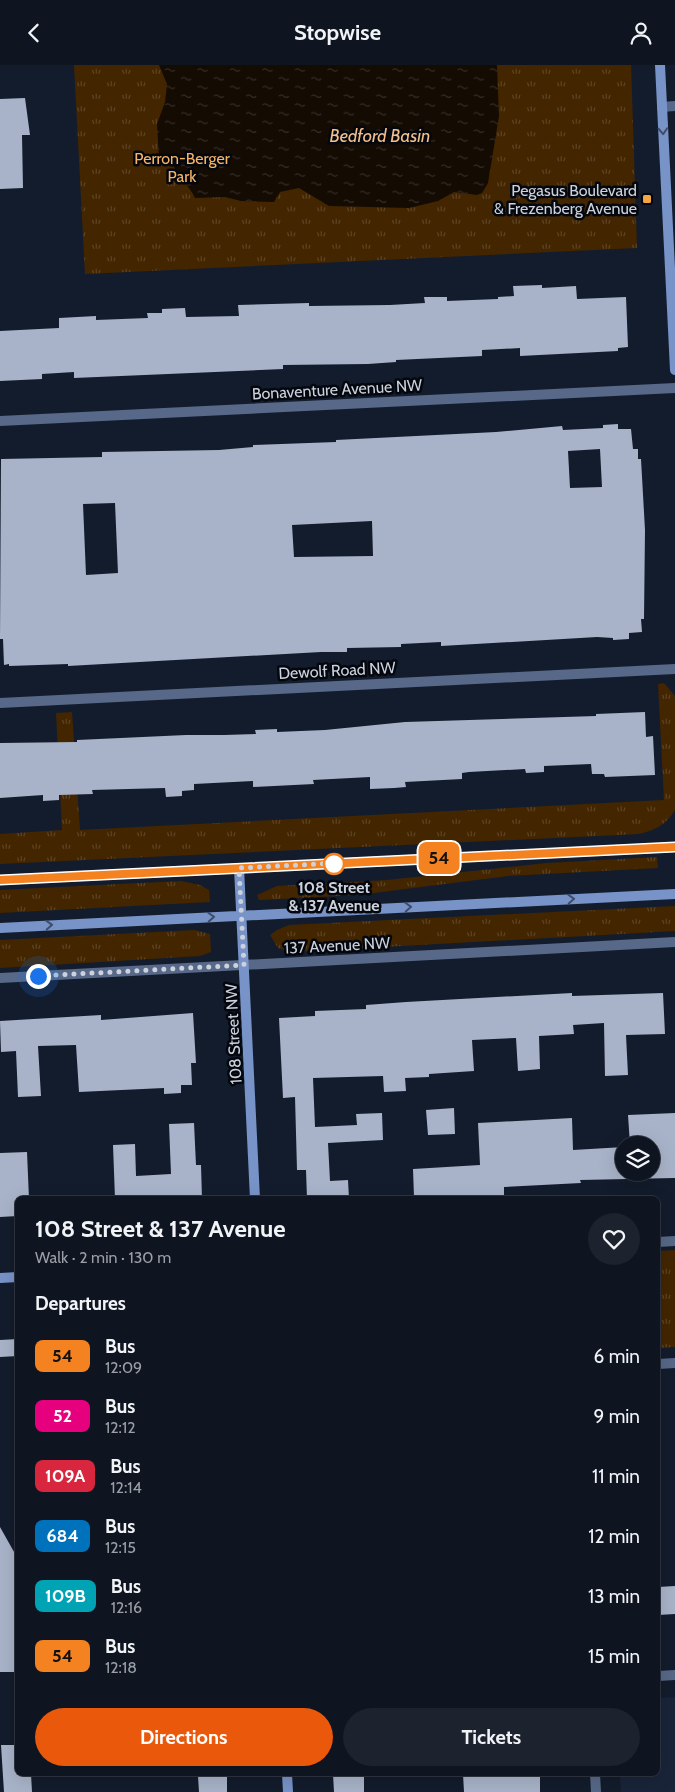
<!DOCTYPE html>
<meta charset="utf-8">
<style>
body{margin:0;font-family:Cabin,sans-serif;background:#1c222e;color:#f1f3f6;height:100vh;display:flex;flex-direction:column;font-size:19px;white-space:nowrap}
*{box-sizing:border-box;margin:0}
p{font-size:16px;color:#9b9fa5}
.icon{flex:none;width:28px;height:28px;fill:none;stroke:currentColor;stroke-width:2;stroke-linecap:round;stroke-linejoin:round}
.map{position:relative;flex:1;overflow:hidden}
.side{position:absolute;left:15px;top:1131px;width:645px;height:580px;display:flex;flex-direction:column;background:#0e1521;border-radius:8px;box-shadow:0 5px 20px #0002,0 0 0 1px #2e343f}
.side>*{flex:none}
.badge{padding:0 10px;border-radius:8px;font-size:18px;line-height:32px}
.controls{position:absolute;left:615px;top:1071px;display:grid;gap:10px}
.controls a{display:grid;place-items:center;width:45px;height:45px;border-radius:50%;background:#0e1521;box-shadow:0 5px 20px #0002,0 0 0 1px #2e343f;font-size:25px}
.you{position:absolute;width:25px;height:25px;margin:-12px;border:4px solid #fff;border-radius:50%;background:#1a73e8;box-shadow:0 0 0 8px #1a73e833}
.map>.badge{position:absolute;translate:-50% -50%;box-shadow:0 0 0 2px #fff}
h2{padding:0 20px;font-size:19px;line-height:45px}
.round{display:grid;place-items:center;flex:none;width:52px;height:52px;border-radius:26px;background:#1c222e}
.head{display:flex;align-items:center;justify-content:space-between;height:85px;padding:0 20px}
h1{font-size:24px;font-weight:700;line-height:38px}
.cta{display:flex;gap:10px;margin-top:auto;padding:10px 20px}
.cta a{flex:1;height:58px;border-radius:30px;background:#ea580c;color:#fff;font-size:20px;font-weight:700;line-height:58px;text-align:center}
.cta a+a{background:#1c222e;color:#f1f3f6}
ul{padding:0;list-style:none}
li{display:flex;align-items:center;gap:15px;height:60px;padding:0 20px}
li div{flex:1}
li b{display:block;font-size:19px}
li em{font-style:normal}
li .badge{min-width:55px;font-weight:700;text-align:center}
header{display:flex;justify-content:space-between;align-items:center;height:65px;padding:0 20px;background:#0e1521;font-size:22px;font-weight:700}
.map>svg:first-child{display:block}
</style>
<header><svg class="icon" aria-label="back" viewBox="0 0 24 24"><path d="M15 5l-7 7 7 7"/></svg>Stopwise<svg class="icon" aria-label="person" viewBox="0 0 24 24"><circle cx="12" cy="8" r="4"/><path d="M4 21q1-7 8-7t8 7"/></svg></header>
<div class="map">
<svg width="675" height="1727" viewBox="0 0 675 1727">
<defs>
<pattern id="grass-tufts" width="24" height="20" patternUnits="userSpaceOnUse" patternTransform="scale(1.25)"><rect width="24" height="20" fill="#432500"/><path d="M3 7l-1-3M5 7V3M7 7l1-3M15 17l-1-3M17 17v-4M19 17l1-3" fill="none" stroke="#5d4425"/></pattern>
<pattern id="water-ripples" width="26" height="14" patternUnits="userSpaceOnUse" patternTransform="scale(1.25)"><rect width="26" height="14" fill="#140b03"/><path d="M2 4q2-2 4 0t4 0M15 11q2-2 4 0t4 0" fill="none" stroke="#352e27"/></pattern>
</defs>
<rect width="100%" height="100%" fill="#131c2c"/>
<!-- built -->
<path fill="#192439" d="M675,1632v95h-54l-1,-18h38v-76z"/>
<!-- grass -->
<path fill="url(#grass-tufts)" d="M74,0h557l6,183 -552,26z
M664,618l11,13v114c-9,15 -20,20 -36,24l-639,30v-30l62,-4 -6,-117 16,-1 8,118 584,-30 -6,-116z
M657,792l1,11 -150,8 -150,19 -99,5 -2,-5 20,-9 110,-6 160,-17z
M181,816l19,4 9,5 1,12 -210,11v-23z
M675,841v25l-383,21 -14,-4 -8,-13 7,-5 12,-5z
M195,865l15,4 1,18 -11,4 -200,12v-28z
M675,1185v97l-17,1v-97z"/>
<!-- water -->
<path fill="url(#water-ripples)" d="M159,0h338l2,51 -11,67 -6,10 -5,2 -23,-3 -16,9 -29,7 -80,-2 -30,-18 -19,4 -6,10 -33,-1 -16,-4 -30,1c-6,-13 -17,-21 -23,-35l-13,-4 -2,-35 8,-22 2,-18z"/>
<!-- building -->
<path fill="#a8b3c9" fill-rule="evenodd" d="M25,33l5,37h-8l1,53 -23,1v-90z
M542,220v3l34,-2 1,13 49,-2 2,50 -10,1v3l-98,5v-8l-38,2v6l-86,4v2l-28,2 -85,1v4l-209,9v-6l-32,2v5l-42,2v-50l59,-3v-10l37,-2v4l52,-2 -1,-5h15v-4l23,-1 1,9 53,-1 -1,-11 71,-2v3l81,-1 35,-2 -1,-6h23v4l51,-2v-2l16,-1 -1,-10z
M618,359v5h13l2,20h5v10h3l4,71 -1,89h-3l1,13 -13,1v6l-16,1v-2l-16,-1 -156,9v-4l-40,2v3l-54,1v4h-26l-253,14v-2l-59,2v-2l-5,1 -1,-26h-3l1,-180 101,-2v-5l117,-2 34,-3v-2l83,-3v-2l160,-8 66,-6 1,4 40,-2v-3zM600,384l2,38 -32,1 -2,-37zM115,438l3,70 -32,2 -3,-71zM372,456l1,35 -79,1 -2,-32z
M645,647l1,25 7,-1 2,39 -50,2 -1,-3h-12l-1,-10 -47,2v6l-18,1 -1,-4 -56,3 -7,1v6l-57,3 1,5 -12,1 -24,1v-12l-57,3 1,4 -61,3v-6l-59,3v6l-12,1v5l-16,1 -1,-9 -73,2 1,4 -34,1v5l-16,1v-6l-43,3v-55l77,-1v-2l109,-5h38l32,-1 -1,-4 22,-1v3l48,-2 80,-8 191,-6v-2z
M572,928v3l91,-3 2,41 -39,1 2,40 -23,1 -1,-53 -31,2 1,9 -35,2 1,33 -22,2 -2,-33 -44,2 2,31 -45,3v3l-24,1 1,13 -22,1 -1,-16 -70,2 2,49 42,-2 -1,-11 26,-1 1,27 -55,3 2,38 18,-1 1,19h-42l-1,-29h-9l-2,-73 -12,1 -4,-80 36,-2v-5l51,-2v-4l40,-3z
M193,948l3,50h-5l1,22h-11v8l-17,1v-6l-85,4 -3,-47 -38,1 3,50 -23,1 -2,-46 -15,1 -1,-31 101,-6v5z
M454,1043l1,26 -27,1 -2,-25z
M675,1048v65l-95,2 1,3 -77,4v9l-53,3h-20v-3l-17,1 -1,-28 67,-4 -2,-42 94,-5 1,32 51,-3v26h27v-28h-21l-2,-30z
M194,1058l2,42h5l1,34h-87l-2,-54 22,-1 1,32 35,-2 -2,-50z
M27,1087l2,47h-11v17l-18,1v-64z
M18,1274v17l-18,1v-17z
M0,1462l18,32v113h-18z
M675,1521v28l-17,1v-28z
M1,1680h17v29h13l1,18h-28z
M333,1709h31v18h-30z
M463,1709h77v18h-76z
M227,1710v17h-28l-1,-16z"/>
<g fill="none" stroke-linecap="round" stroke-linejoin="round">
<!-- street -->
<path stroke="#576888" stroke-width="10" d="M662,42l13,-1
M0,356l675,-33
M0,638l675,-34
M0,913l675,-36
M658,1177l17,-1
M658,1299l17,-1
M658,1611l17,-1
M595,1709l1,18"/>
<!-- secondary -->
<path stroke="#7893c8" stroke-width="10" d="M660,0l15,305
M239,803l16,331
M0,815l675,-33
M0,863l675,-34
M0,1213l18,-1
M287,1709l1,18"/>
</g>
<!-- one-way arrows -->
<defs><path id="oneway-chevron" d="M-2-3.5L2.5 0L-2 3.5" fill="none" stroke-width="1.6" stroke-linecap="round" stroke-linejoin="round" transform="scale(1.25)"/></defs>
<g stroke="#3e4d6a">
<use href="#oneway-chevron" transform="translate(663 66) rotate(87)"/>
<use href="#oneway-chevron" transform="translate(571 834) rotate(-3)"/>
<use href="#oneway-chevron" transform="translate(408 842) rotate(-3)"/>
<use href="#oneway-chevron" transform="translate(211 852) rotate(-3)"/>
<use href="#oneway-chevron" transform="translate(49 860) rotate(-3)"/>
</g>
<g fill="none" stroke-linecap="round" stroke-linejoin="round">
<defs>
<path id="line" d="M0,815l675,-33"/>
</defs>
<!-- line casing -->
<use href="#line" stroke="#fff" stroke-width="11"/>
<!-- line -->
<use href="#line" stroke="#f58220" stroke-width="8"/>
<!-- walk -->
<path stroke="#ccd2dd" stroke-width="5" stroke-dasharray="0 9" d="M38,911l206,-11 -5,-97 99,-5 -4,1"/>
</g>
<!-- markers -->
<rect fill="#f3a443" stroke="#04070d" stroke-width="2" x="642" y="129" width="10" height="10" rx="2.5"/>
<circle fill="#fff" stroke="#f58220" stroke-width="2.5" cx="334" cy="799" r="10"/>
<g text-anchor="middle" stroke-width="5" stroke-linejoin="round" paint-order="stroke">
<!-- park labels -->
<g font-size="16" fill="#f9b567" stroke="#04070d">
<text x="182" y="99">Perron-Berger<tspan x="182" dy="18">Park</tspan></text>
</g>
<!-- poi labels -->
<g font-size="16" fill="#ccd2dd" stroke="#04070d" text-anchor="end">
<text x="637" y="131">Pegasus Boulevard<tspan x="637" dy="18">&amp; Frezenberg Avenue</tspan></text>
</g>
<!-- street labels -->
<g font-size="16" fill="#ccd2dd" stroke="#04070d">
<text transform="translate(337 324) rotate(-3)" y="6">Bonaventure Avenue NW</text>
<text transform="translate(337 605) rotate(-3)" y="6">Dewolf Road NW</text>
<text transform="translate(337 880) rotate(-3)" y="6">137 Avenue NW</text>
<text transform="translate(233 969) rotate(-93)" y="6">108 Street NW</text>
</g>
<!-- stop labels -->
<g font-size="16" font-weight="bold" fill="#ccd2dd" stroke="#04070d">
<text x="334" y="828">108 Street<tspan x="334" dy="18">&amp; 137 Avenue</tspan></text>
</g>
<!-- water labels -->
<g font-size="18" font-style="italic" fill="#f4c089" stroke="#04070d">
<text x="380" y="77">Bedford Basin</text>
</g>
</g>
</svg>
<div class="controls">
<a><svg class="icon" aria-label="layers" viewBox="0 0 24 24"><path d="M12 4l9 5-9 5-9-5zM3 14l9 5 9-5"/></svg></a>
</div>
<div class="you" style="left:38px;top:911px"></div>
<b class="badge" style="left:439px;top:793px;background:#f58220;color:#111">54</b>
<section class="side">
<div class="head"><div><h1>108 Street &amp; 137 Avenue</h1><p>Walk · 2 min · 130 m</p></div><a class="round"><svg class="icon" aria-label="heart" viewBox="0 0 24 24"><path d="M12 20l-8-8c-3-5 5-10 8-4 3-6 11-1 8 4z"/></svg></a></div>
<h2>Departures</h2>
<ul>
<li><span class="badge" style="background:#f58220;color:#111">54</span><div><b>Bus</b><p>12:09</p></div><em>6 min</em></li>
<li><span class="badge" style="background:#e6007e;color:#fff">52</span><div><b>Bus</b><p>12:12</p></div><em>9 min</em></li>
<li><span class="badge" style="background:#d7263d;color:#fff">109A</span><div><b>Bus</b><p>12:14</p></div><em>11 min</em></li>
<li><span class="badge" style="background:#0072bc;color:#fff">684</span><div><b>Bus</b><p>12:15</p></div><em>12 min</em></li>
<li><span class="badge" style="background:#00a3b4;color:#fff">109B</span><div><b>Bus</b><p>12:16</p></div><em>13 min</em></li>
<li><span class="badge" style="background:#f58220;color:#111">54</span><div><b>Bus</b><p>12:18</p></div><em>15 min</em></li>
</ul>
<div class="cta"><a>Directions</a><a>Tickets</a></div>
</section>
</div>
